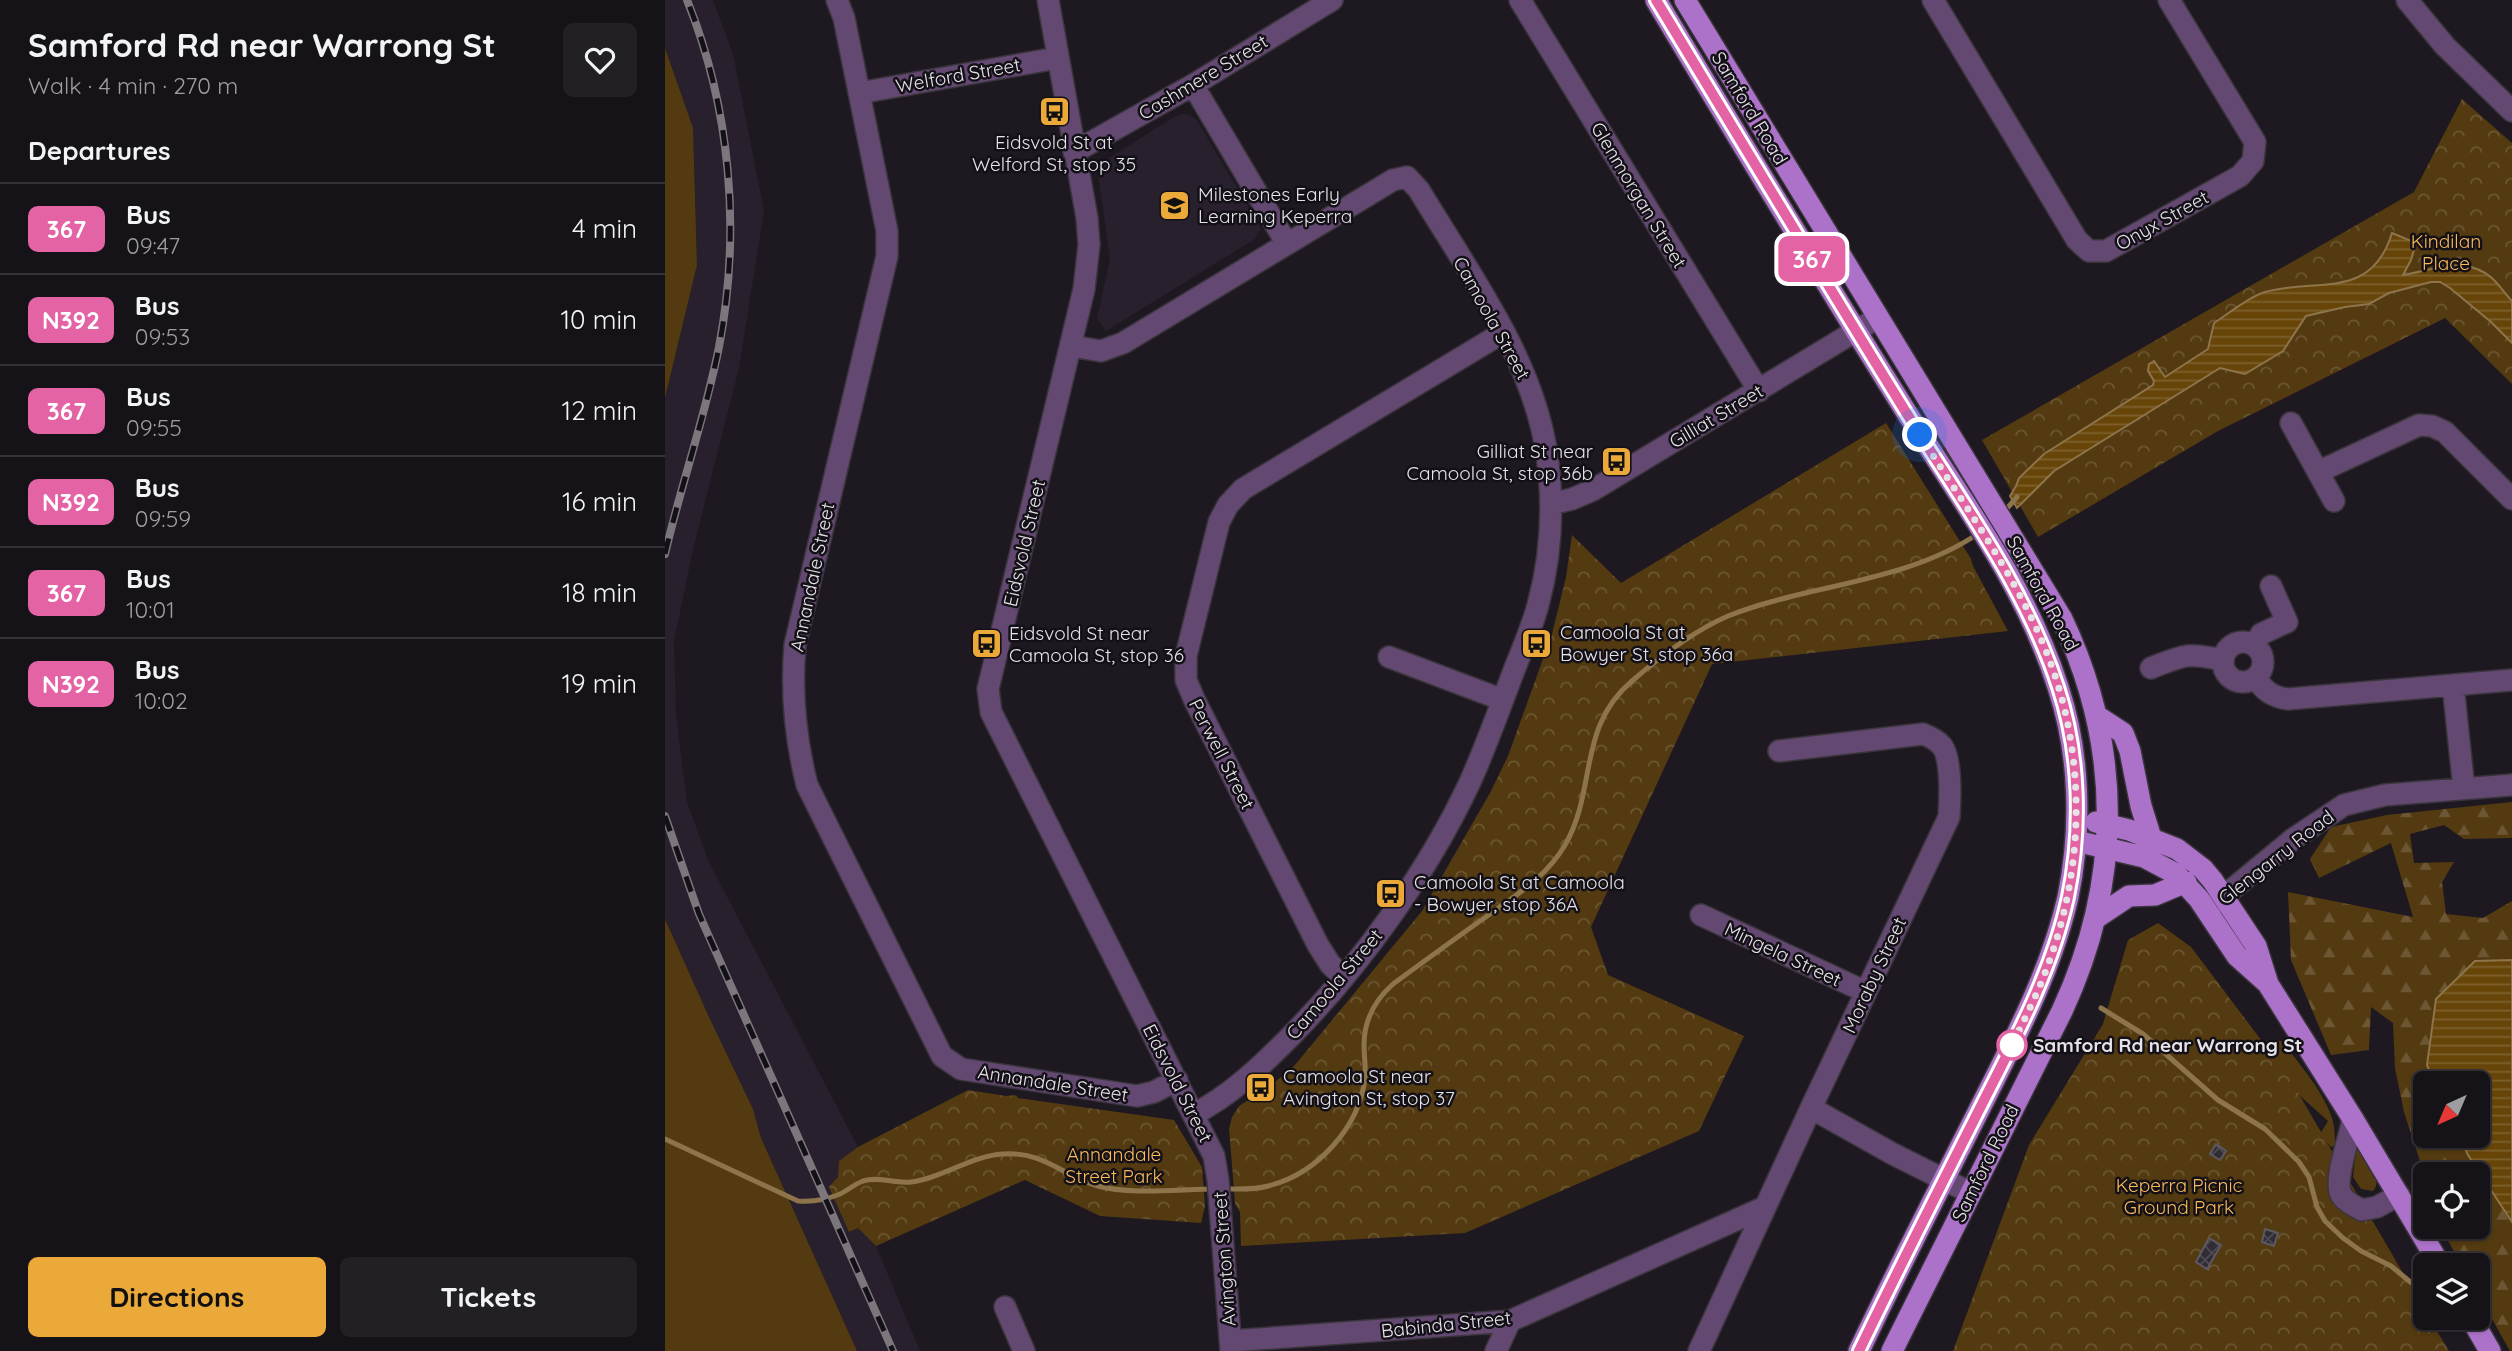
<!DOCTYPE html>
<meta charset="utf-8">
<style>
body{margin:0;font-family:Quicksand,sans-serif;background:#232025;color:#f1f3f6;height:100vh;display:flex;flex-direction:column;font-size:26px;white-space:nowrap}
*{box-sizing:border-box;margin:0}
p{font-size:23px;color:#9e9ea2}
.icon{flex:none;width:38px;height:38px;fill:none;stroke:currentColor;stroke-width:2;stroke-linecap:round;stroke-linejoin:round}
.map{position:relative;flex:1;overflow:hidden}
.drawer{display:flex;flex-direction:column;background:#161318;width:665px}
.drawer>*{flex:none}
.badge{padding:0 14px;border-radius:10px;font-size:24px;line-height:46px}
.needle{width:46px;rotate:224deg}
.controls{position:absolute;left:1748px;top:1071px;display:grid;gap:14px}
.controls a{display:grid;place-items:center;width:77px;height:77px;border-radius:10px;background:#161318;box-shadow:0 2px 5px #0004,0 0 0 2px #353237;font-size:35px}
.you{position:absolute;width:35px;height:35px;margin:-18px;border:5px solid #fff;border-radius:50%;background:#1a73e8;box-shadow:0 0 0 10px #1a73e833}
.map>.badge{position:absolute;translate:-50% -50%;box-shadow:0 0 0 4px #fff}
h2{padding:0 28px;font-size:26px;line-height:63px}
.round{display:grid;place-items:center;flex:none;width:74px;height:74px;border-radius:10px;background:#232025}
.summary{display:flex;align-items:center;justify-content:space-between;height:119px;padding:0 28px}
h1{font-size:33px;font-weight:700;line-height:52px}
.button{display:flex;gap:14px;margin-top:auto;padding:14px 28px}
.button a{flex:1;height:80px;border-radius:10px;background:#eba93a;color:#111;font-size:28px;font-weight:700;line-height:80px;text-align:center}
.button a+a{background:#232025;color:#f1f3f6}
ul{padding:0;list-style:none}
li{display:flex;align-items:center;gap:21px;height:91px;padding:0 28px;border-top:2px solid #353237}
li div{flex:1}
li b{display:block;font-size:26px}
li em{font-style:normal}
li .badge{min-width:77px;font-weight:700;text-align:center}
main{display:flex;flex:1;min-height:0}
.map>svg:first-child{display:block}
</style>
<main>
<section class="drawer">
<div class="summary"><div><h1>Samford Rd near Warrong St</h1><p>Walk · 4 min · 270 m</p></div><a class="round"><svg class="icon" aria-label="heart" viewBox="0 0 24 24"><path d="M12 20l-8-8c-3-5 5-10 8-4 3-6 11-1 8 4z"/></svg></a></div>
<h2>Departures</h2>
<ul>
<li><span class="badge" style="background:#e463a4;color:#fff">367</span><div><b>Bus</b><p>09:47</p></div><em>4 min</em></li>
<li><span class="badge" style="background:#e463a4;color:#fff">N392</span><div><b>Bus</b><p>09:53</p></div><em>10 min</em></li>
<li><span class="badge" style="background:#e463a4;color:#fff">367</span><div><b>Bus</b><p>09:55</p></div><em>12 min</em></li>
<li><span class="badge" style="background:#e463a4;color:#fff">N392</span><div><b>Bus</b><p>09:59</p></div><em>16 min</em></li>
<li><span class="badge" style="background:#e463a4;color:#fff">367</span><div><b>Bus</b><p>10:01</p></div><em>18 min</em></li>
<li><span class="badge" style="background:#e463a4;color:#fff">N392</span><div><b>Bus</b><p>10:02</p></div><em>19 min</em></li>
</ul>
<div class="button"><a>Directions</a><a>Tickets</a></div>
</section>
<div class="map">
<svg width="1847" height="1351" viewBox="0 0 1847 1351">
<defs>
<pattern id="forest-firs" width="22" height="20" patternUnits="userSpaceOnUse" patternTransform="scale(1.75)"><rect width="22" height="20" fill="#533a10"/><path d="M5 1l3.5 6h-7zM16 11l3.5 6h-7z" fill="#6c5633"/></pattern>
<pattern id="park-crowns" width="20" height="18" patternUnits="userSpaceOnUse" patternTransform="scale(1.75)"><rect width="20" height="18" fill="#533a10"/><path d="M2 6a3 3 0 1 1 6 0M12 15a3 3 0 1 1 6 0" fill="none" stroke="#6c5633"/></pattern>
<pattern id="water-rules" width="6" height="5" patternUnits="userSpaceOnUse" patternTransform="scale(1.75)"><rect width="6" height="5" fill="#674508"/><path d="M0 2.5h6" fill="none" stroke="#7d602c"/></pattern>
<pattern id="building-cross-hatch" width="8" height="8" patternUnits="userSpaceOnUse" patternTransform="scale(1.75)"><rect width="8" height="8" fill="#302c33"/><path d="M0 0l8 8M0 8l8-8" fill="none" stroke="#4e4a51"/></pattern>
</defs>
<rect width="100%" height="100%" fill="#1e1920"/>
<!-- built -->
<path fill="#28202c" d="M0,0h48l20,54 31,157 -25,157 -46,181 -19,92 2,75 11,86 21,58 150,287 -18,14v11l-6,11 15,49 9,-4 18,18 44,105h-63l-96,-213 -8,-29 -45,-93 -43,-97v-521l32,-133 -4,-136 -28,-81z
M517,114l8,1 7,5 64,108 -6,11 -149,92 -9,-13 13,-59 -12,-86 3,-10 73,-46z"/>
<!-- green -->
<path fill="#533a10" d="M0,48l28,80 4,137 -32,133z
M0,919l43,96 45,94 8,29 96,213h-192z
M1602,1040l14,1c17,20 41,49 50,74 4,11 4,21 4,33l-2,-2 -2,1 -11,-13 8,-13 -50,-45 -16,-30z
M1694,1149c8,12 25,29 14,42l-12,-2 -8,-12 3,-27z"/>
<!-- forest -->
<path fill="url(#forest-firs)" d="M1847,802v36l-48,1 -20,-14 -34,9 4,29 40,-1 -12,20 4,32 37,4 29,-17v59l-37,1 -48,104 8,18h-10v53h34l9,19 44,67v129h-2l-32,-57v-29h-16l-22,-38h38v-53h-53v2l-21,-64 -9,-44 -2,-45 -22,-16 -2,43 -38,5 -40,-95 -3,-68 125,25 -22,-74 -72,35 -9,-19 21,-32 56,-12z"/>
<!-- park -->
<path fill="url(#park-crowns)" d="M1797,99l50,44v241l-67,-66 -227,113 -180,106 -56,-97 432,-248z
M1221,423l85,136 2,7 35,65 -296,33 -121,263 17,48 136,61 -45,95 -234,102 -224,13 -1,-34 -5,-8 -3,-39 -3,-36 3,-12 7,-11 30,-19 26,-22 127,-154 68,-118 18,-37 44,-122 14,-57 6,-42 49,48z
M1493,923l33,24 98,130 136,234v7h4l20,33h-496l76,-206 74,-121 25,-84z
M303,1090l38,6 10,-1 2,3 156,22 28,47 3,39 -4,17 -101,-7 -75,-36 -149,66 -18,-18 -9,4 -20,-45 9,-10 1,-16 19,-14z"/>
<!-- water -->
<path fill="url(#water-rules)" stroke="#8d744b" stroke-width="2" d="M1727,233l24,10 -5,17 -8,15c31,-5 64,-21 91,5 6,6 11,14 18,21v42l-21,-21 -41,-34 -10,-6h-9l-42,11 -20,11 -24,3 -39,9 -23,35 -38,23 -25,-6 -166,103 -37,37 -7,-12 6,-10 3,-8 25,-24 109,-69 1,-4 -6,-10 1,-7 5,-3 11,16 43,-28 6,-26c14,-9 36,-27 51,-31 50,-15 106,10 127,-59z
M1847,960v262l-44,-67 -9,-19h19v-53h-43l-8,-18 9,-66 39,-38z"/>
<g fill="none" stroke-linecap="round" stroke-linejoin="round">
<!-- stream -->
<path stroke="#8d744b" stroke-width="5" d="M1338,513l14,-16
M1436,1008l42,26 75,66 47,29 34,33 10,15 8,30 8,14 18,17 18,13 30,15 23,19
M0,1139l133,62c15,1 28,-1 42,-7 8,-4 15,-10 23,-13 16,-5 32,3 48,1 32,-4 59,-26 92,-28 42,-3 59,22 95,32 32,9 83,3 117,3
M560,1189c14,0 29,1 43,-3 49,-12 92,-59 97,-109 1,-11 -1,-21 -1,-32 0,-25 11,-45 29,-61 30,-22 60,-44 90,-65 30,-22 63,-41 82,-74 32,-55 12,-118 67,-164 29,-25 61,-50 96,-65 81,-32 178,-33 251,-83"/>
</g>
<!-- building -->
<path fill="url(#building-cross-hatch)" stroke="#5e5961" stroke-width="2" d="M1551,1144l10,7 -6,9 -10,-6z
M1600,1229l13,4 -4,13 -12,-4z
M1544,1238l12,7 -14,24 -11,-7z"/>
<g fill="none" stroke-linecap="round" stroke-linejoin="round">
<defs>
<path id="minor" d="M172,0l7,18 43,213v25l-92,389c-4,46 1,96 12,140l135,271 19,13 176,27 17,-4 23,-12
M383,0l39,218 2,27 -5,44 -96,400 3,23 223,444 4,24 13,171
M855,0l239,391
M1268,0l144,240 12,11h17l134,-75 13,-15 2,-19 -86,-142
M1742,0l38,46 67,65
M528,85l94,159
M194,93l198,-35
M409,152l119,-67 139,-85
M406,346l30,5 22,-8 270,-163 14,-3 12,13c49,82 114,168 128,265 7,50 4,102 -9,150 -7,26 -19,51 -28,76 -13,34 -25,68 -40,101 -42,90 -110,184 -180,255 -29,29 -60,59 -96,77
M1626,423l43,78
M1653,472l101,-47 13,1 13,6 67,67
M886,504l21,-5 21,-9 284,-172
M1558 662a20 20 0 1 1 40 0a20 20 0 1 1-40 0Z
M1590,645l6,-11 26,-12 -16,-36
M724,657l114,43
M1486,668c33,-13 37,-16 71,-8
M1590,678c10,13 17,19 33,21l224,-19
M1788,685l11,104
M1542,910l86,-71 51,-34 41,-10 127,-10
M1036,915l165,77
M678,977l-13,-13 -12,-19 -124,-246 -8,-19v-24l33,-134 9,-17 15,-16 261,-157
M1146,1108l82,46 78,39
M1688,1119c-3,17 -18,57 -13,73 3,9 14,14 22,18l15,-3 22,-12
M340,1307l19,44
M565,1341l280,-20 255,-114
M831,1351l14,-30
M1034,1351l112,-243 138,-291c1,-16 3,-58 -7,-71 -5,-6 -11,-9 -19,-12l-144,17"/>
<path id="major" d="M991,0c80,134 161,269 244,402 57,92 125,181 158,285 22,66 24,141 10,210 -18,79 -58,151 -94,223 -39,77 -78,153 -115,231
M1020,0l377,619c61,129 60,263 0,392l-170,340
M1432,716l26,17 7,18 11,55 10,32
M1431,822l33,8 48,19 26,20 10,12 43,65 12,38 85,135 87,146
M1411,841l68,16 32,17 23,25 38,57 29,26
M1431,918l33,-22 26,-1 31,-13
M1806,1318l19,33"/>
</defs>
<!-- minor casing -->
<use href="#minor" stroke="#3a353c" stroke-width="24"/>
<!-- major casing -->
<use href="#major" stroke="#3a353c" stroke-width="24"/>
<!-- minor -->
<use href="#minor" stroke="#634871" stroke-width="21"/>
<!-- major -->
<use href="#major" stroke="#ac72ca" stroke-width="21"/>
<defs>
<path id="rail" d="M0,554c16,-69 40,-137 54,-207 22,-115 12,-238 -32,-347
M0,816l34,98 194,437"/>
</defs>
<!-- rail casing -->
<use href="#rail" stroke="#7b777d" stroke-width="8"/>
<!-- rail -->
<use href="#rail" stroke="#141017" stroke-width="5" stroke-dasharray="16" stroke-linecap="butt"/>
</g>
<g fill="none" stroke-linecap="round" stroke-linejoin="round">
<defs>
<path id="line" d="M991,0c82,136 164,273 248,409 55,89 121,177 154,278 22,66 24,141 10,210 -17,79 -58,151 -94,223 -39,77 -78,154 -115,231"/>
</defs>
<!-- line casing -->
<use href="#line" stroke="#fff" stroke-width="16"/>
<!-- line -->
<use href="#line" stroke="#e463a4" stroke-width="10"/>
<!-- walk -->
<path stroke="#e6e3e8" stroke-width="7" stroke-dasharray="0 12.6" d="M1255,435c43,69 93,136 124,211 42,101 42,214 5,316 -10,29 -24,56 -37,83"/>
</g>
<!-- icons -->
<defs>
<symbol id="bus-square" viewBox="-11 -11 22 22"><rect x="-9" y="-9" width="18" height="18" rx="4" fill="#eba93a" stroke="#141017"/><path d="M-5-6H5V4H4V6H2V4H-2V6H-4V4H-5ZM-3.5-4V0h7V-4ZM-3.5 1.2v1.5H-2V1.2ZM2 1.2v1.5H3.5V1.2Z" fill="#111"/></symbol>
<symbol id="school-square" viewBox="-11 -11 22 22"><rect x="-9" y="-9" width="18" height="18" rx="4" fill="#eba93a" stroke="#141017"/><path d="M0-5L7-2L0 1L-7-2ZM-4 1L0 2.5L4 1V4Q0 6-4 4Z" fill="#111"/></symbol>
</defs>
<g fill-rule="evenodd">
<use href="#bus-square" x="372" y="94" width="35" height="35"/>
<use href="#school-square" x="492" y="188" width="35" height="35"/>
<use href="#bus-square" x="934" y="444" width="35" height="35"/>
<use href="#bus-square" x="854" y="626" width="35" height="35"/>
<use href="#bus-square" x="304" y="626" width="35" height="35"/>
<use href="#bus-square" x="708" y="876" width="35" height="35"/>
<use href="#bus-square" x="578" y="1070" width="35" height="35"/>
</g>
<!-- markers -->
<circle fill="#fff" stroke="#e463a4" stroke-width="3.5" cx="1347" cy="1045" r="14"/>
<g text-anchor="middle" stroke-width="5" stroke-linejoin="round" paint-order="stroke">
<!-- street labels -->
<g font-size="19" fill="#e6e3e8" stroke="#141017">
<text transform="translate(293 75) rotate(-10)" y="7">Welford Street</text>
<text transform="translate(538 77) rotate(-31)" y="7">Cashmere Street</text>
<text transform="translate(1085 108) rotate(59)" y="7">Samford Road</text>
<text transform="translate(974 195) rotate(59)" y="7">Glenmorgan Street</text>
<text transform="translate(1497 220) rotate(-29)" y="7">Onyx Street</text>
<text transform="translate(827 318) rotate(61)" y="7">Camoola Street</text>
<text transform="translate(1051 416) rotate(-31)" y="7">Gilliat Street</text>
<text transform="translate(359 543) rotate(-77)" y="7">Eidsvold Street</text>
<text transform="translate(147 577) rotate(-78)" y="7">Annandale Street</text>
<text transform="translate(1378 593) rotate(61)" y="7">Samford Road</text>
<text transform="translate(557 754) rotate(63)" y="7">Perwell Street</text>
<text transform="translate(1611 857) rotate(-38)" y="7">Glengarry Road</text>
<text transform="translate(1118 954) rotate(25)" y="7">Mingela Street</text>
<text transform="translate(1209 975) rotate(-65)" y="7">Moraby Street</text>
<text transform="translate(669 984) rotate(-50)" y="7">Camoola Street</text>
<text transform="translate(388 1083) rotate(9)" y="7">Annandale Street</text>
<text transform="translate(513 1083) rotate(63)" y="7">Eidsvold Street</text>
<text transform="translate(1320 1163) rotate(-64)" y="7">Samford Road</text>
<text transform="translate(559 1259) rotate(-94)" y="7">Avington Street</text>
<text transform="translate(781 1324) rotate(-6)" y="7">Babinda Street</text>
</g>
<!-- poi labels -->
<g font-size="19" fill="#e6e3e8" stroke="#141017" text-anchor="start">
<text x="389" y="149" text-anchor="middle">Eidsvold St at<tspan x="389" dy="22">Welford St, stop 35</tspan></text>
<text x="533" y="201">Milestones Early<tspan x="533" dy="22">Learning Keperra</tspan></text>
<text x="928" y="458" text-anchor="end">Gilliat St near<tspan x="928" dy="22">Camoola St, stop 36b</tspan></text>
<text x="895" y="639">Camoola St at<tspan x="895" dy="22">Bowyer St, stop 36a</tspan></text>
<text x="344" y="640">Eidsvold St near<tspan x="344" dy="22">Camoola St, stop 36</tspan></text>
<text x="749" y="889">Camoola St at Camoola<tspan x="749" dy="22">- Bowyer, stop 36A</tspan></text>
<text x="618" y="1083">Camoola St near<tspan x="618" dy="22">Avington St, stop 37</tspan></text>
</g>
<!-- park labels -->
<g font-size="19" fill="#fabb59" stroke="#141017">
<text x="1781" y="248">Kindilan<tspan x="1781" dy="22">Place</tspan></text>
<text x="449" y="1161">Annandale<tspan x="449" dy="22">Street Park</tspan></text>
<text x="1514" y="1192">Keperra Picnic<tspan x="1514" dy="22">Ground Park</tspan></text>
</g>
<!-- stop labels -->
<g font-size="19" font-weight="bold" fill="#e6e3e8" stroke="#141017" text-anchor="start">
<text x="1368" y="1052">Samford Rd near Warrong St</text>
</g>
</g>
</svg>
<div class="controls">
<a><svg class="needle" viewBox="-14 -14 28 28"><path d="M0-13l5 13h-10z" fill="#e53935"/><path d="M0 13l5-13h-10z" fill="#9e9ea2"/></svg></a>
<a><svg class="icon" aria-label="locate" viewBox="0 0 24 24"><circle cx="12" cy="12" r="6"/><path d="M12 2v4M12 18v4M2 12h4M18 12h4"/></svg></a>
<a><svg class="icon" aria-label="layers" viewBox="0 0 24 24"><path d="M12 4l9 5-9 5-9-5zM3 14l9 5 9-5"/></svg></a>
</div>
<div class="you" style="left:1255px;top:435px"></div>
<b class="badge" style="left:1147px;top:259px;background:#e463a4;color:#fff">367</b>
</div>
</main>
